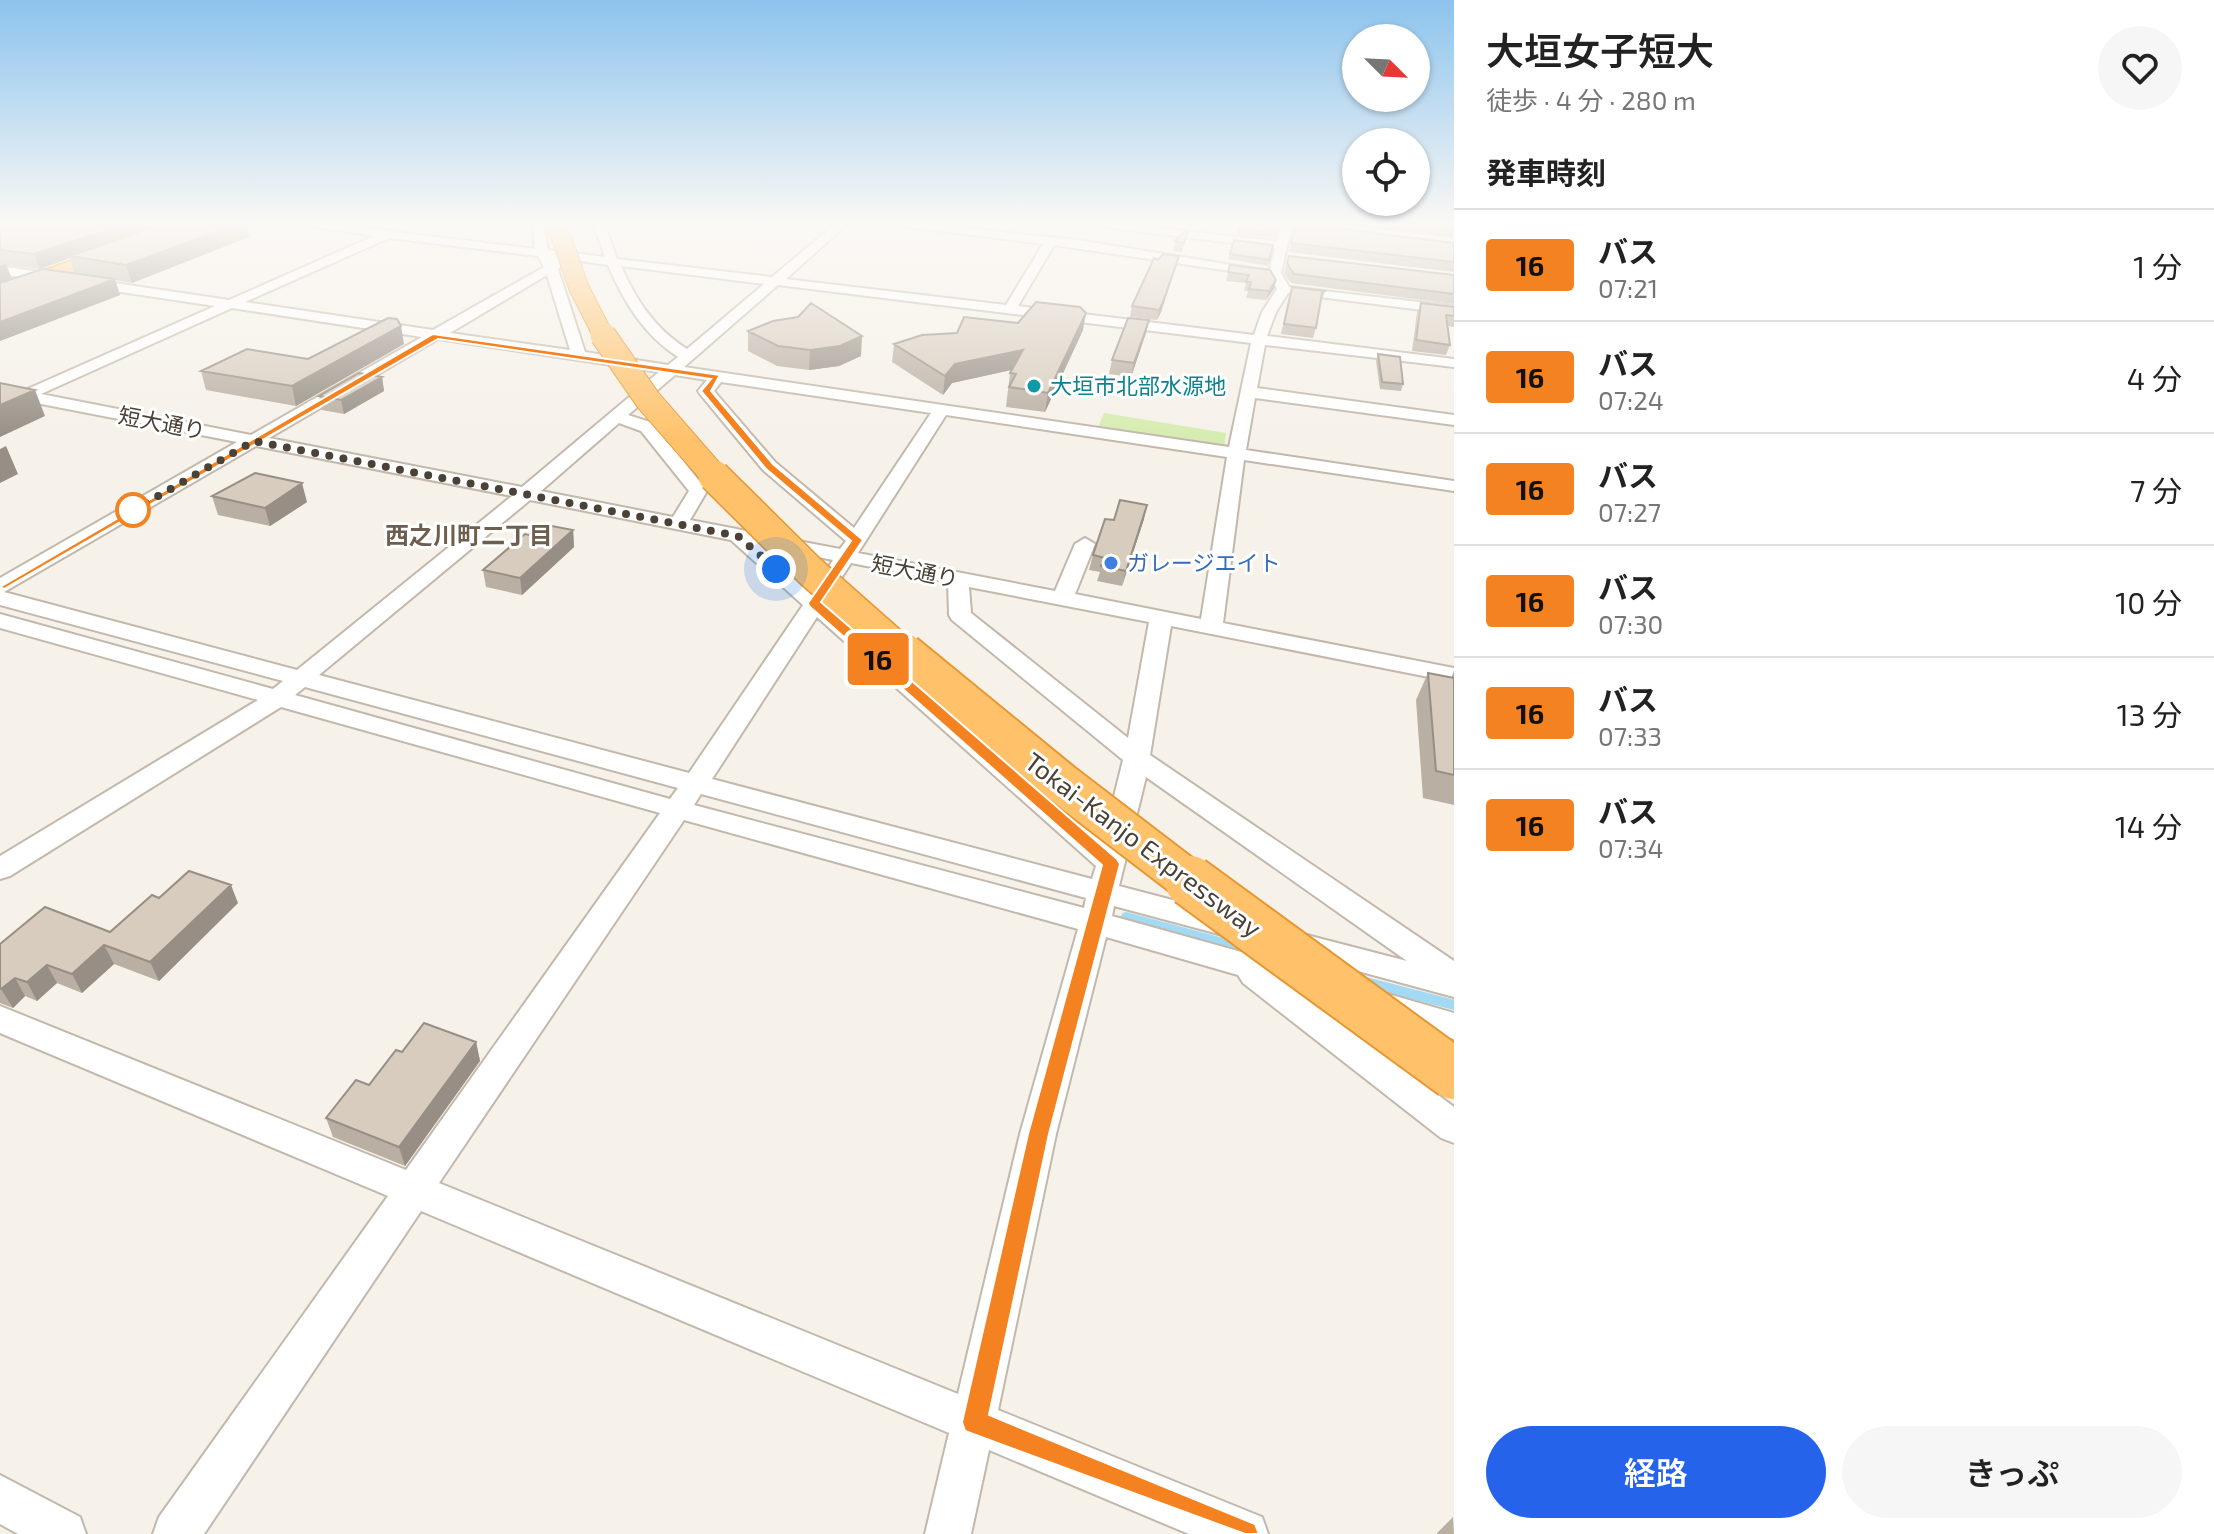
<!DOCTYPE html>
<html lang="ja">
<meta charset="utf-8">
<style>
body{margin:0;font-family:"Exo 2","Noto Sans JP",sans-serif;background:#f6f6f6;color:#222;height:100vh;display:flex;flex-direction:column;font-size:30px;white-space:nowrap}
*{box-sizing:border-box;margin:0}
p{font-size:26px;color:#767676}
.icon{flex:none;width:44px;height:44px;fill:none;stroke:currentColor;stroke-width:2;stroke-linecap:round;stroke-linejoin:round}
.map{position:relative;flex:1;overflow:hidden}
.sheet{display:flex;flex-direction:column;background:#fff;width:760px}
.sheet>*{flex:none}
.badge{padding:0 16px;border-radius:6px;font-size:28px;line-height:52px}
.needle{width:52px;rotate:114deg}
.controls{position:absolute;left:1342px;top:24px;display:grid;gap:16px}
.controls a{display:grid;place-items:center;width:88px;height:88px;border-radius:50%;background:#fff;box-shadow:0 2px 6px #0004;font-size:40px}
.you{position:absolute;width:40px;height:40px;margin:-20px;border:6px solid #fff;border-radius:50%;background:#1a73e8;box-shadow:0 0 0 12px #1a73e833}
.map>.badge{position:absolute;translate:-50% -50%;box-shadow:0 0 0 4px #fff}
h2{padding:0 32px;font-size:30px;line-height:72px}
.round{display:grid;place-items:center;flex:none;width:84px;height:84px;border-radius:42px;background:#f6f6f6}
.headline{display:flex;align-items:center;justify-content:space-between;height:136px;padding:0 32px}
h1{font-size:38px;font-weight:600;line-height:60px}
.primary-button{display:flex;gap:16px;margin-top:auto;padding:16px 32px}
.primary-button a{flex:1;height:92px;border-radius:48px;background:#2563eb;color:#fff;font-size:32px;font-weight:600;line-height:92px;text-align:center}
.primary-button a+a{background:#f6f6f6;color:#222}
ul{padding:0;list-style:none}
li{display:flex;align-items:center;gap:24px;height:112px;padding:0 32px;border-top:2px solid #e0e0e0}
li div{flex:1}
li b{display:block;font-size:30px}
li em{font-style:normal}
li .badge{min-width:88px;font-weight:700;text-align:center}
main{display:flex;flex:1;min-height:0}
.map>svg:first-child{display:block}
</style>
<main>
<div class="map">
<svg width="1454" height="1534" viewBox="0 0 1454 1534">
<rect width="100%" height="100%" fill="#f6f1e9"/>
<!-- green -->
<path fill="#d6ecb0" d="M1104,413l122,20 -2,16 -127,-19z"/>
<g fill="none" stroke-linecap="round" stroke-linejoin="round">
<!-- stream -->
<path stroke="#a2daf5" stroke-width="10" d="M1126,917l123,33
M1362,981l92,24"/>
<defs>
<path id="minor" d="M304,225h37l194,24 -3,-24h12l4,25 57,7 -11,-32h11l12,34 155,18 62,-52h12l-60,54 220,26 37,-61 -150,-19h42l143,15 191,31 6,-23 -189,-23h42l149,16 4,-16h11l-11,48 8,14 165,19v8l-166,-21 -12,19 -9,24 187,23v8l-189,-22 -8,43 197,27v10l-199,-27 -9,52 208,31v10l-210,-31 -21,163 231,45v14l-283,-56 -21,129 304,206v36l-170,-46 -4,-8 4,-8 11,-3 112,29 -261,-184 -27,109 122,32 4,8 -4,8 -11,3 -116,-31 -2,10 208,58 5,9 -5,9 -11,3 -6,-2 151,114v36l-13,-5 -198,-155 -5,-8 -132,-38 -50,197 -58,276 264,107 6,17h-79l-200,-84 -18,84h-46l24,-101 -528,-222 -217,323h-51l6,-17 229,-321 -388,-163v-27l406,164 254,-357 -379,-106 -271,169 -10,3v-23l258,-156 -258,-72v-14l273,75 10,-8 -283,-76v-27l237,-136 -237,-46v-10l23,5 192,-85 -215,-32v-8l229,34 145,-64zM389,238l149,18 6,11 -111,63 -188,-28zM1054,245l210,31 5,-2 8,15 -15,23 -8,23 -236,-29zM573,260l35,5c16,37 35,69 70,92l-10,8 -83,-13 -27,-83zM621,266l143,18 -77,65c-32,-20 -51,-49 -66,-83zM547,275l23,75 -120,-17zM778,285l473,58 -22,104 -545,-80zM232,308l190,29 -171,98 -210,-41zM438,339l221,33 -137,115 -253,-49zM675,375l32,5 -9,11 2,3 63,76 83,71 -6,8 -150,-29 17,-29 -54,-68 -25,-8zM721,382l210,31 -77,115 -79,-66 -61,-71zM946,415l281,42 -26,162 -126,-25 20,-50 -10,-6 -10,6 -20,47 -197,-38zM619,423l22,8 48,60 -16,26 -132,-26zM256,446l256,50 -215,174 -293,-78zM530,500l201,40 72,65 -114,168 -370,-98zM760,545l73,15 -20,31zM851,563l97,19 1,33 3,5 171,140 -20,81 -277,-239zM969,587l180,35 -21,116 -157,-125zM817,617l279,249 -4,13 -380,-100zM305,687l373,101 -8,11 -375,-104zM701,794l385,104 -2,10 -390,-103zM684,820l394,109 -58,205 -62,260 -519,-211z
M1381,992l73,21v26l-84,-25 -5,-9 5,-9z
M0,1475l80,42 6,17h-68l-18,-10z"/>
<path id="highway" d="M174,225h26l-200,74v-13z"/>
</defs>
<!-- minor casing -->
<use href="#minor" stroke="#c2b8ab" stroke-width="4"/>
<!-- highway casing -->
<use href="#highway" stroke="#e89631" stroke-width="4"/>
<!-- minor -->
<use href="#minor" fill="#fff" fill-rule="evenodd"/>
<!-- highway -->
<use href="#highway" fill="#ffc26b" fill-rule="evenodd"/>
<defs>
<path id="highway-bridge-far4" d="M557,225l22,63 25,49"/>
<path id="highway-bridge-far3" d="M603,335l45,65 68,78"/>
<path id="highway-bridge-far2" d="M714,476l96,95 96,85"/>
<path id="highway-bridge-far1" d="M904,654l160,131 128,98"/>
<path id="highway-bridge" d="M1190,881l264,193"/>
</defs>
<!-- highway-bridge-far4 casing -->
<use href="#highway-bridge-far4" stroke="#e89631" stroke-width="21" stroke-linecap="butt"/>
<!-- highway-bridge-far3 casing -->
<use href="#highway-bridge-far3" stroke="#e89631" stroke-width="27" stroke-linecap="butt"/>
<!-- highway-bridge-far2 casing -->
<use href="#highway-bridge-far2" stroke="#e89631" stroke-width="34" stroke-linecap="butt"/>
<!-- highway-bridge-far1 casing -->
<use href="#highway-bridge-far1" stroke="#e89631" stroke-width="44" stroke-linecap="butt"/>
<!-- highway-bridge casing -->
<use href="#highway-bridge" stroke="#e89631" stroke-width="54" stroke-linecap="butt"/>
<!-- highway-bridge-far4 -->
<use href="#highway-bridge-far4" stroke="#ffc26b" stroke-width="19"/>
<!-- highway-bridge-far3 -->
<use href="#highway-bridge-far3" stroke="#ffc26b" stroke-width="25"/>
<!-- highway-bridge-far2 -->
<use href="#highway-bridge-far2" stroke="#ffc26b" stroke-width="31"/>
<!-- highway-bridge-far1 -->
<use href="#highway-bridge-far1" stroke="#ffc26b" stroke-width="40"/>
<!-- highway-bridge -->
<use href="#highway-bridge" stroke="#ffc26b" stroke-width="50"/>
</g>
<!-- wall -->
<path fill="#baafa3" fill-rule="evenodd" d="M0,226h246l3,11 -117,46 -17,-3 5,15 -120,46zM70,258l5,16 -63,5 -6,-14 34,4z
M1278,226l-3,12 -38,-4 2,-6 25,2z
M1296,226l158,17v29l-165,-20z
M1353,226h101v12z
M1188,231l-6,21 -9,-1 2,-10z
M1273,245l-5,21 -40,-7 2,-5z
M1179,256l-18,56 -4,8 -27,-3 2,-11 26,-46z
M1289,256l165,19v29l-163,-21 -7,-10z
M1230,265l46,15 -2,9 -8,11 -20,-2 2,-7h-4l2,-8 -20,-2z
M1292,287l33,4 -3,9 -1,1 -5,27 -3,10 -32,-4z
M1421,303l33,4v20l-7,-1 3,19 -4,10 -34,-4 5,-39z
M1149,320l-3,13 -15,44 -22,-3 3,-14z
M1083,330l-38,82 -39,-5 4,-34 1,-3 -59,13 -9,12 -51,-33 2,-18 63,-11z
M748,331l113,25 -22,10 -30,4 -32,-4 -29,-15z
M404,344l-108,62 -90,-16 -5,-19 107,-12z
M1378,354l25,30 -2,7 -21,-2 -4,-28z
M382,377l2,14 -40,23 -22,-4 -3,-14z
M212,496l95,6 -37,24 -52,-11z
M1144,519l-22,67 -25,-5 3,-9 -11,-2 4,-15 21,-35z
M573,530l1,17 -52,48 -36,-8 -3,-17 46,-35z
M1454,671v134l-31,-7 -7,-98 12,-27 23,5z
M159,898l79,5 -79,78 -45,-17 -32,29 -25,-10 -20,18 -12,-5 -12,12 -13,-5v-59l110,-12z
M476,1042l4,19 -75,105 -72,-29 -7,-19 43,-33 33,-33z
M1453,1517l1,17h-17v-1z"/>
<!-- shaded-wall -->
<path fill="#978f85" d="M119,226h44l-93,30v2l-30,11 -6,-15z
M231,226h15l3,11 -117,46 -6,-18z
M1179,256l-18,56 -4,8 2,-10z
M6,264l6,15 -12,4v-17z
M115,279l5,16 -120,46v-19z
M1276,280l-2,9 -8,11 3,-9z
M1086,313l-3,17 -38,82 3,-19z
M1149,320l-3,13 -15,44 3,-14z
M401,326l3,18 -108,62 -4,-20z
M862,336l-1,20 -22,10 -30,4 1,-20z
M1023,350l-3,18 -68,15 -9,12 2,-19 10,-12z
M382,377l2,14 -40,23 -3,-14z
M35,390l10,26 -45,21v-32z
M6,446l12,28 -18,9v-34z
M302,483l5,19 -37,24 -5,-18z
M1147,505l-3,14 -22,67 4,-15z
M573,530l1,17 -52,48 -2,-17z
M231,885l7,18 -79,78 -9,-19z
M104,945l10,19 -32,29 -10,-19z
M47,965l10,18 -20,18 -10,-19z
M15,978l10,18 -12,12 -12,-19z
M476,1042l4,19 -75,105 -6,-19z"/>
<!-- building -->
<path fill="#d8ccbe" stroke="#978f85" stroke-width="2" d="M0,226h119l-85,28 -34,-4z
M157,226h74l-105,39 -56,-9z
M1267,226h11l-2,6 -37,-4 25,2z
M1296,226h23l135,17v19l-163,-19z
M1426,226h28v3z
M1185,231h3l-4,12 -9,-2z
M1234,240l39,5 -4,15 -39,-6z
M1163,254l16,2 -16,46 -4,8 -27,-4 22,-48 4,2z
M1289,256l165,19v19l-160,-20 -7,-11z
M1230,265l40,5 6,10 -7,11 -20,-2 2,-7h-5l3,-7 -21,-3z
M43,269l72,10 -115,43v-39z
M1292,287l33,4 -3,2 -6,35 -32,-4z
M1036,302l44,5 6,6 -38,80 -39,-6 7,-13 -6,-1 13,-23 -68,14 -10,12 -51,-32 28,-9 35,-2 7,-16 54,6z
M811,303l51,33 -22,10 -30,4 -32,-4 -30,-15 25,-10 25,-4z
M1421,303l33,4v9l-8,-1 4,30 -34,-5z
M388,318l9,1 4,7 -109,60 -91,-15 46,-22 61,10z
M1128,318l21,2 -15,43 -22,-3z
M1378,354l22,3 3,27 -21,-2z
M359,373l23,4 -41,23 -22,-4z
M0,383l35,7 -35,15z
M255,473l47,10 -37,25 -53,-12z
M1120,500l27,5 -21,66 -25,-5 4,-8 -12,-3 12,-36 9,1z
M541,524l32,6 -53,48 -37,-8 42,-36 4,1z
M1428,673l26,5v97l-18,-4z
M189,871l42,14 -81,77 -46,-17 -32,29 -25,-9 -20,17 -12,-4 -14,11 -1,-1v-44l45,-37 65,25 42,-37 7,3z
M424,1023l52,19 -77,105 -73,-29 30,-38 13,5 27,-35 6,2z"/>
<!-- sky -->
<linearGradient id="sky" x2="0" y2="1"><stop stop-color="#8cc3ed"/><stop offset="0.51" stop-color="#fbf9f5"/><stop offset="1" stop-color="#fbf9f5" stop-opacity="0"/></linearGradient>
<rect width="1454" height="440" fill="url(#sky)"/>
<!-- line -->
<path fill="#f58220" stroke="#fff" stroke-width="2" d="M433,334l287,41 -9,16 62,73 90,76 -42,62 296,257 3,5 -71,270 -60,281 266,109 4,10h-14l-280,-103 -3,-9 66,-288 74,-269 -293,-259 -1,-3 43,-62 -85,-72 -65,-78 10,-12 -273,-40 -434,250 -4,-2z"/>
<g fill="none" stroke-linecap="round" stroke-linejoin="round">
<!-- walk -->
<path stroke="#4a4137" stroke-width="8" stroke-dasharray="0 14.4" d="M133,510l-6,4 127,-73 484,95 38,33"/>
</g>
<!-- markers -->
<circle fill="#0f9aa8" stroke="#fff" stroke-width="3" cx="1034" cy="386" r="8"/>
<circle fill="#fff" stroke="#f58220" stroke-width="4" cx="133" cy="510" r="16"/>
<circle fill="#3f7fe0" stroke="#fff" stroke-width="3" cx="1111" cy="563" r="8"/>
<g text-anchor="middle" stroke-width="6" stroke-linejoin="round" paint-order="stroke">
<!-- far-culture labels -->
<g font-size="22" fill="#0d838f" stroke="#fff" text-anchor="start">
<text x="1050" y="394">大垣市北部水源地</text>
</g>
<!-- far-street labels -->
<g font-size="22" fill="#4a4137" stroke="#fff">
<text transform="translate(162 423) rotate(11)" y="8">短大通り</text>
<text transform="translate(915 571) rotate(11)" y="8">短大通り</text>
</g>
<!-- far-shop labels -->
<g font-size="22" fill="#366cbe" stroke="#fff" text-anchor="start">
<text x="1127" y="571">ガレージエイト</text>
</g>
<!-- far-neighbourhood labels -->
<g font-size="24" font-weight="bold" fill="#6e5e4d" stroke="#fff">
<text x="469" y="544">西之川町二丁目</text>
</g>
<!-- street labels -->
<g font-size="26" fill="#4a4137" stroke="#fff">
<text transform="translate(1143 845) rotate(37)" y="9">Tokai-Kanjo Expressway</text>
</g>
</g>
</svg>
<div class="controls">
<a><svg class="needle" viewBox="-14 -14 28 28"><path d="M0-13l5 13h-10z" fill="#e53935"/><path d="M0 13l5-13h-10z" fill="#767676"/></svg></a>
<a><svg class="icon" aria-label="locate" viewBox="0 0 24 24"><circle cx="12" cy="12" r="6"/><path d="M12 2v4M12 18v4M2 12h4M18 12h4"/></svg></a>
</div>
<div class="you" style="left:776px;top:569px"></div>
<b class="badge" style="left:878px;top:659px;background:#f58220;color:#111">16</b>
</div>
<section class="sheet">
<div class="headline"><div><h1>大垣女子短大</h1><p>徒歩 · 4 分 · 280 m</p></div><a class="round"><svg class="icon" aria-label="heart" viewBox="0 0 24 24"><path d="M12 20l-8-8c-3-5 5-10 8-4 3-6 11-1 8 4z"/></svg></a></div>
<h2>発車時刻</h2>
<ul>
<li><span class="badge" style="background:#f58220;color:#111">16</span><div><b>バス</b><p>07:21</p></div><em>1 分</em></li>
<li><span class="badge" style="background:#f58220;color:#111">16</span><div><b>バス</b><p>07:24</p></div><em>4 分</em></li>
<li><span class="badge" style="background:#f58220;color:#111">16</span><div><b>バス</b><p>07:27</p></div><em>7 分</em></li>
<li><span class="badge" style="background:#f58220;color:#111">16</span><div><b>バス</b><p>07:30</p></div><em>10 分</em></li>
<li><span class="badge" style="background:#f58220;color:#111">16</span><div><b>バス</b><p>07:33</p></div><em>13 分</em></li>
<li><span class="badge" style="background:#f58220;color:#111">16</span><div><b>バス</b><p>07:34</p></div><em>14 分</em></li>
</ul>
<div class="primary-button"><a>経路</a><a>きっぷ</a></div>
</section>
</main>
